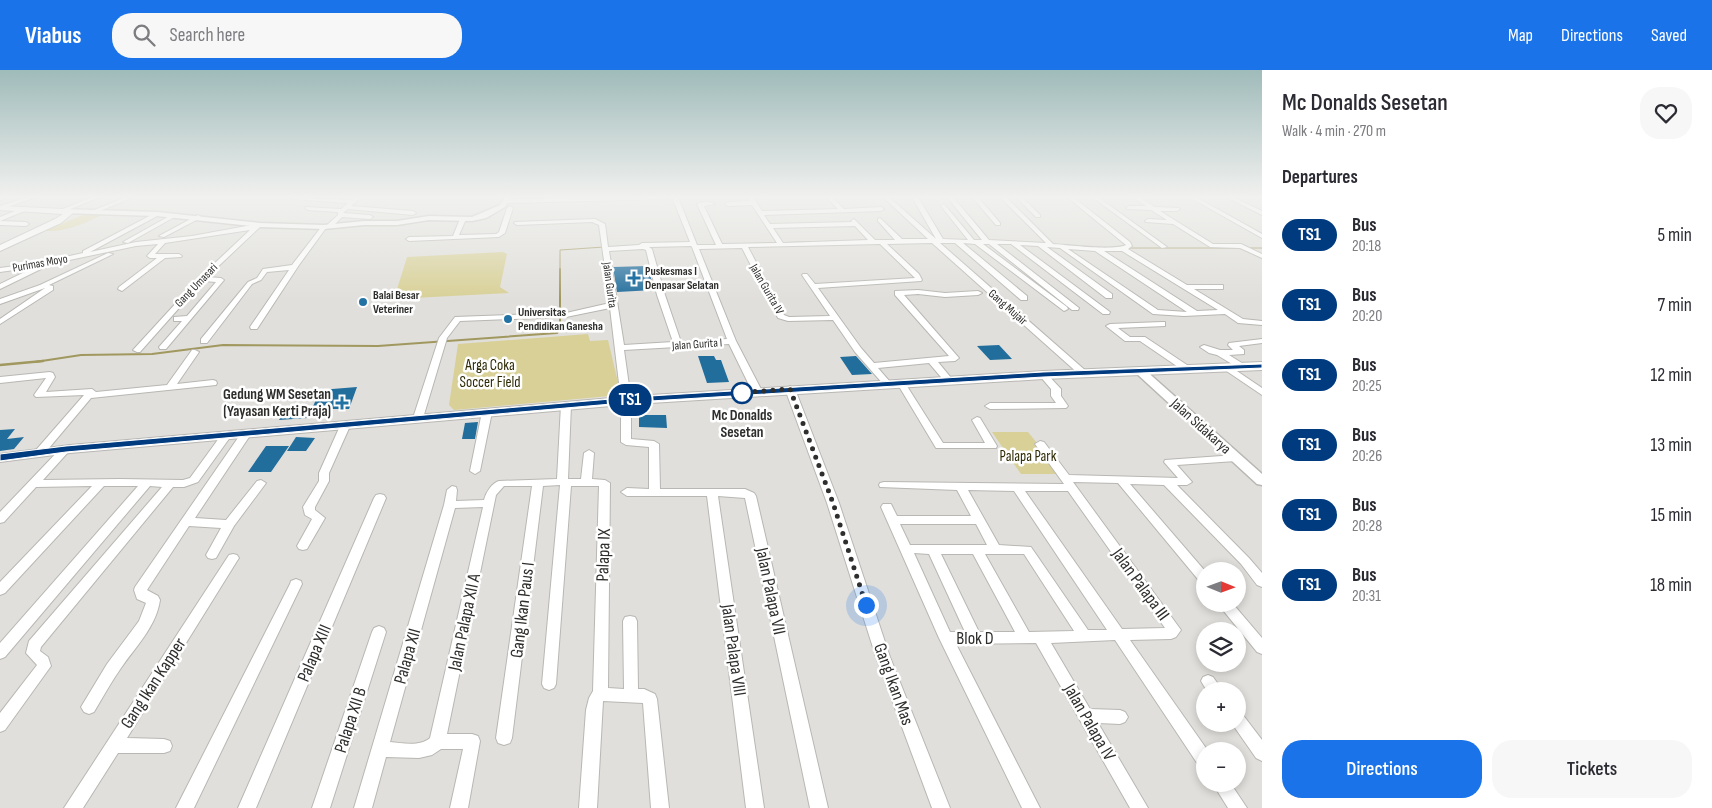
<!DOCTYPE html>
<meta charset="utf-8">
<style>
body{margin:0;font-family:"Sofia Sans Condensed",sans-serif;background:#f7f7f7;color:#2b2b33;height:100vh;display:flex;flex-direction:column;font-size:19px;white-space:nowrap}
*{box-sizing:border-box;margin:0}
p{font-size:16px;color:#7c7c81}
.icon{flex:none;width:28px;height:28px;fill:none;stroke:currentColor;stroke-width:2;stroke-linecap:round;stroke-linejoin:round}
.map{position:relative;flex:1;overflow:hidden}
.details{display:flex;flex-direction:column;background:#fff;width:450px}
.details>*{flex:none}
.badge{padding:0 10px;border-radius:16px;font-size:18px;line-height:32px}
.needle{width:32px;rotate:91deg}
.tools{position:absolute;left:1196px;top:492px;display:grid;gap:10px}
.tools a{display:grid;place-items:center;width:50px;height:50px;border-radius:50%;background:#fff;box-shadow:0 2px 8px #0003;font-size:25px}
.you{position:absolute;width:25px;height:25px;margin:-12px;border:4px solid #fff;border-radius:50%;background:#1a73e8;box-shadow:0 0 0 8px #1a73e833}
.map>.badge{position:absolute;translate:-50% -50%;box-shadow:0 0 0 2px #fff}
h2{padding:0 20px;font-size:19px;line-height:45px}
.round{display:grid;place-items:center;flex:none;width:52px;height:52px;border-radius:20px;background:#f7f7f7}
.overview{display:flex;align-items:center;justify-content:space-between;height:85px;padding:0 20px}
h1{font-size:24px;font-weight:600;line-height:38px}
.primary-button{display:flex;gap:10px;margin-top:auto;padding:10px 20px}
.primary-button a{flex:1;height:58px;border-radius:20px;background:#1a73e8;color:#fff;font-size:20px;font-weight:600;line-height:58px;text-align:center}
.primary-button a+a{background:#f7f7f7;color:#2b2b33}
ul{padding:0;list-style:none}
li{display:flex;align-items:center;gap:15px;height:70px;padding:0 20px}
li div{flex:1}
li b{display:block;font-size:19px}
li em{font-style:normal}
li .badge{min-width:55px;font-weight:700;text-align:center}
header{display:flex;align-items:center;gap:30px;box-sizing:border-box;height:70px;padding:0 25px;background:#1a73e8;color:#fff}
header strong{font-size:24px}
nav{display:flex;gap:28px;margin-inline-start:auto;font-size:18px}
.search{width:350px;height:45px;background:#f7f7f7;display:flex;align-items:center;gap:12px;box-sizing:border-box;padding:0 18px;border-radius:20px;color:#7c7c81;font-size:19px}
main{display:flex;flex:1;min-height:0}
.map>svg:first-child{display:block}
</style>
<header>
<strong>Viabus</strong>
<div class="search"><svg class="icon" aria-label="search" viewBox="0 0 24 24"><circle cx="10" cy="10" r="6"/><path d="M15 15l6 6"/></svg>Search here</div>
<nav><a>Map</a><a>Directions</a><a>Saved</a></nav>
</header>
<main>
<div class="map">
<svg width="1262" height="738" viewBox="0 0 1262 738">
<rect width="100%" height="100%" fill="#e0dfdb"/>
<!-- green -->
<path fill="#d8d096" d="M93,142l13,1c-21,10 -38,19 -61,18l35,-15z
M503,182l4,2 -7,33 9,6 -115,6 13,-42z
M588,264l2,7 18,-1 13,55 -167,15 -5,-5 9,-61z
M992,362h36l34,42h-41z"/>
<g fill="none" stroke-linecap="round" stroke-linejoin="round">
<!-- stream-far2 -->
<path stroke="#a1985f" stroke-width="1" d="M957,170l64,2
M695,175l219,-6
M1126,178h115
M1246,178h16
M560,200v-20l44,-3"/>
<!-- stream-far1 -->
<path stroke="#a1985f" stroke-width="2" d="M35,292l46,-7 71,-1 71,-9 155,1 179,-13 3,-3v-61"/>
<!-- stream -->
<path stroke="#a1985f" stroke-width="2.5" d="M0,295l43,-4"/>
</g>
<!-- building -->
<path fill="#216d9c" d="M648,196l6,24 -37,2 -4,-25z
M999,275l13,14 -22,1 -13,-14z
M698,286h16l2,4h5l8,22 -22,1z
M856,286l16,18 -20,1 -12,-18z
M357,317l-8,22h-37l8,-19z
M310,339l-3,9 -28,2 5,-9z
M639,345h27l1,13 -28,-1z
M478,352l-3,17h-13l3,-16z
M15,359l-8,10 17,-2 -10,12 -14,2v-21z
M296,367l19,1 -9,13h-19z
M266,376h23l-18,26h-23z"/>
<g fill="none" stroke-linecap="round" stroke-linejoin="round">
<defs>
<path id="minor" d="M0,127h7l-7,3z
M28,127h8l-36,13v-4z
M92,127h8l-37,15 -5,-1z
M126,127h8l-37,15 -5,-1z
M290,127l61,3 4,-3h6l-10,9 62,5 3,2 -3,2 -65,-6 -5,4 27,2 3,2 -3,2 -28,-2 -11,11h-5l-27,37 -42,64h-6l-1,-2 39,-57 -22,2 -6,8 -9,4 -45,59h-6v-4l47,-57 9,-4 6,-9 29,-4 30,-39h4l12,-11v-3l-30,-2 -3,-2 1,-1 35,2 7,-6 -55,-4z
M605,127h65l-3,2 -160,4 -3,-2 3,-2z
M672,127h6l19,48h19l-19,-41c4,-3 14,-3 18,0l-11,2 18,38 55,-1 -25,-38 -24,1 -3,-2 3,-2 22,-1 -3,-4h6l9,14 76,-2 -12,-12h6l12,12 37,-2 3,2 -3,2 -117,4 6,9 82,-2 -1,-1 3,-2 21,21h20l-17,-19v-2l2,-1 22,21h26l-45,-42h6l47,42 -24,-42h6l25,42 25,1 -27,-34 3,-2 30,36h8l-35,-43h6l36,43 57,3 -46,-46h6l47,47c16,1 60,7 73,1l-59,-48h6l57,45 2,4 -4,3 59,36h36v4h-29l49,30 19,2v4l-24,-2 -13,-9 -41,2 -31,-2 -93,-66 -13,-1 65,47v4h-6l-68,-52 -18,-1 90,67 -1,2h-6l-92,-70h-14l82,64 -1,2h-6l-83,-66h-6l84,63 1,2 -4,2 -89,-67 -12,-1 64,53v4h-6l-66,-57h-15l146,128 1,2 -1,2h-6l-148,-132 -45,1 32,30 3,6 -1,1 -103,7 43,60 13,15 75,-7 -54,-61v-4l23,-1 27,3 33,-2 4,2 -4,2 -33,2 -27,-3 -14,1 55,63 -4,3 -17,1 14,17 1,2 -1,2h-6l-17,-20 -51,5 13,15 -4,3 -3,-1 -29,-33 -22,-32 -45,1 -10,-3 -36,-70 -43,1 37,92 26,50 -5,3 -5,-3 -23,-47 -105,6 7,50v39l23,2 5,3 1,45h85l9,4 2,3 72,312h-18l-65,-310 -27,-2 46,312h-18l-39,-312h-80l-6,-4 6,-4 22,1v-42l-23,-2 -5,-3v-42l-11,-92 -44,9 -106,4 -13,17 -24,80 -5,3 -5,-3 26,-80 16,-21 111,-4 44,-10 -11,-78 -7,-3 -75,3 -3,-2 1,-1 80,-3 10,5 3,23 31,-2 3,-2 48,-1zM855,156l13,14 -85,3 -10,-15zM880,174l35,34 -100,6 -8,-10h-4l-1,1 28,41 -41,1 -5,-2 -36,-68zM691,176l1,1 35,92 -46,3 -16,-47 -13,-46 -3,-2zM643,179l3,1 11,45 16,47 -49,3 -15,-94zM1068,179l27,2 92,61 -29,-2zM1104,181h18l96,59 -21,1z
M934,127h6l1,2 -5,1z
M972,127h6l22,26v2h-4z
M1016,127h6l18,18v2h-4z
M1092,127h6l69,50 -5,1z
M1132,127h7l16,10 24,1 1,1 -3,2h-17l53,33h28l21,10v4l-22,-10 -30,-1 -37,-23 -27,-2 -1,-1 3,-2 19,1 -16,-10 -24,-1 -1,-1 3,-2h17z
M1189,127h7l66,37v4z
M1226,127h7l29,14v4z
M510,136l3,2 -8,25 -6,4 -90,4 -3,-2 3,-2 44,-1 7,-17 3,-2 3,2 -7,16 37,-1 3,-2 8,-24z
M25,137l3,2 -1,1 -27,11v-4z
M157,142l3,2 -1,1 -69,37 46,-10 56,-6 66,-12 3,2 -54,51 14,1 3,2 -58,69h-6l-1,-2 23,-26h-8v-4l13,-1 29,-34 -13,-1 -63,71h-3l-4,-2 66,-72 51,-48 -85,13 -10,11h24l3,2 -1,1 -16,1 -43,33 -4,-2 1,-2 38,-29h-7l-3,-2 11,-12 -22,2 -95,20 1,2 -1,1 -41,20v-5l35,-17 -35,5v-4l38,-5 45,-10v-2z
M173,144l5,1 -50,28 -5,-1z
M198,145l3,2 -1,1 -36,19 -5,-1z
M0,151l26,1 3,2 -3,2 -26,-1z
M108,183l5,1 -64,31 4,1v4l-53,34v-5l45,-31 -45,16v-5l40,-14z
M1162,252h3v4l-47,2 12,9h15l45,30 1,2 -1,2h-6l-44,-30h-15l-19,-15 4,-2z
M1262,269v4l-23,3 5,4v4l-15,1 16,10 1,2 -1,2 -3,1 -25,-15 -8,-2 -9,-6 4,-2 16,5h13l-5,-5 1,-2z
M192,280h3l4,2 -22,32 36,-4 3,1 1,2 -1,2 -125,13 -47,56h-8l-1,-2 1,-2 48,-55 -48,2 -2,-2 12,-17 -46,5v-6l50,-5 3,1 2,4 -9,15 46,-3 4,3 71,-7z
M1228,295l34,23v7l-37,-25 -1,-2z
M1043,302l3,1 15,16v7l7,10 -2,2 -76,1 -5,-3 5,-3h66l-5,-7v-7l-12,-14z
M901,310l4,3 38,60h42l-13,-23 5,-3 3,1 17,28 -1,2h-60l-39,-65z
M790,316l5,3 44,114 51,154 60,151h-18l-56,-151 -49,-154 -42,-114z
M566,332l5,3 -3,74h13l3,-26 5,-3 5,3 -2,26 13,1 5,3 -2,205 16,1 -1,-68 2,-4 5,-1 5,1 2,4 1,68h6l11,5 2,5 12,109h-18l-8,-105 -40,-2 -6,107h-18l7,-98 3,-12 4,-7 6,-205h-28l-15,198 -2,4 -5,2 -5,-2 -2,-4 18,-199 -17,1 -31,252 -2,5 -6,2 -6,-2 -2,-5 36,-252h-28l-8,9 -49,239h25l6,2 2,5 -12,67h-18l13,-59h-22l-9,6 -13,3 -33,-1 -14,51h-18l90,-303 3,-15 5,-4 4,1 1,3 -1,11 28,-1c2,-8 8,-17 15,-19l58,-2 4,-74zM483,437l-53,231c-10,9 -28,5 -40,4l65,-234z
M487,339l5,3 -12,59 -5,3 -5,-3 12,-59z
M345,353l5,3 -21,47v8l-14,26v3l10,8 -18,31 -4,1 -4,-1 -2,-3 15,-27 -7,-4 -2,-8 16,-26v-8l21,-47z
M246,361l5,3 -56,84 31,2 31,-39 4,-1 5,3 -32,43 -18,32 -4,1 -4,-1 -2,-3 15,-27 -32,-2 -42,64 11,6 2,4c-4,27 -24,46 -39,68 -10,14 -18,29 -27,44l-5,2 -5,-2 -3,-5 26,-43 32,-43 7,-18 -9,-4 -3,-9 1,-3 107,-155z
M226,363l5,3 -33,46 -14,5h-11l-132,160 -1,4 8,6 3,9 -46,64 -5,2v-19l37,-48 -11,-12 3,-12 133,-154 -12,-1 -145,171 -5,2v-16l138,-157h-34l-99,107 -5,2v-13l92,-96 -56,1 -32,35 -4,1v-11l62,-65 4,-1 5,3 -28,31 77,-1 63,1 7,-2 32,-44z
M1040,371l4,1 25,33 109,3 -14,-16 1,-2 71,-5 5,3 -5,3 -59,4 15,17 -5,3h-10l72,73 13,15v14l-5,-2 -16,-21 -77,-79 -34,-1 75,87v14l-4,-2 -83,-100 -45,-1 108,148 -5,7 -5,2 -41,1 78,111h-3v18l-6,-3 -84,-126 -64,3 39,66 30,1 5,2 3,5 -3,5 -5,2 -22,-1 50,85h-18l-94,-165 -80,1 84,164h-18l-83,-170 -58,-131 2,-3h8l6,12h74l-14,-26 -77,-3 -1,-2 1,-2 4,-1 180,2 -29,-40zM968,420l46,1 93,139h-19l-57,-83 -32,-2zM1025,421h43l97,137 -43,1zM900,454h76l11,21h-77zM914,483l15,1 36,78h-15zM941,484h32l42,78h-36zM985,484h39l50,77 -45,1z
M380,424l4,1 2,3 -130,310h-18l136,-310 2,-3z
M233,484l4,1 2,3 -2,3 -110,177 37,1 6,2 2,5 -2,5 -6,2h-46l-35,55h-19l165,-253z
M296,509l5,2 1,3 -108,224h-18l114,-224 1,-3z
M1218,534h15l29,34v16l-5,-2z
M379,556l5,2 2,4 -56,176h-18l60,-176 2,-4z
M1208,605l5,2 10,14h-16l-6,-10 2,-4z
M1238,643l5,2 19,25v21l-6,-3 -23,-33 -1,-1h6z
M1213,714h18l16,24h-19z"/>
<path id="tertiary" d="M505,127h6l-6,10 -19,11 -14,3 -43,-1 -32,5h-33l-40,4 -64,-2 -103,-11 -94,-3 -4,-2 4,-2 94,3 103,11 64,2 40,-4h33l32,-5 43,1 28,-12z
M1140,298l4,1 118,105v11l-5,-1 -121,-111 -1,-2 1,-2z"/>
<path id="secondary" d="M0,136l63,3 10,4 -12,10 -61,28v-6l55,-26 8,-5 -63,-4z
M1262,292v8l-219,9 -409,25 -564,49 -70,9v-8l70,-9 564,-49 409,-25z"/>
</defs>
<!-- minor casing -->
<use href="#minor" stroke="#b8b7b3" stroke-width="2"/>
<!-- tertiary casing -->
<use href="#tertiary" stroke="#b8b7b3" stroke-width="3"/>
<!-- secondary casing -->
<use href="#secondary" stroke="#b8b7b3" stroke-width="2"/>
<!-- minor -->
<use href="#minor" fill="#fff" fill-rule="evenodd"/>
<!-- tertiary -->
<use href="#tertiary" fill="#fff" fill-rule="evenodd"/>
<!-- secondary -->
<use href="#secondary" fill="#fff" fill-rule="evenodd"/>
</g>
<!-- sky -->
<linearGradient id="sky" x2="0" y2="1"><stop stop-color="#9fbbba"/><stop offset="0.55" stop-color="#f1f1ef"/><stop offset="1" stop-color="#f1f1ef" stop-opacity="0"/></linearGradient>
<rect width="1262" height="230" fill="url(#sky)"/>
<!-- line -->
<path fill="#003b80" stroke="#fff" d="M1262,294v4l-219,9 -409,25 -568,50 -66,9v-7l66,-8 568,-49 409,-25z"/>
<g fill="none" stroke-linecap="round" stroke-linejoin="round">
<!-- walk -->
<path stroke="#2e2e2c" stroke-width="5" stroke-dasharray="0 9" d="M742,323h-7l55,-4 43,114 33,102"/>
</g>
<!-- markers -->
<g fill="#2273a4" stroke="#fff" stroke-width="2">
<path d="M631.5 200.5h5v5h5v5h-5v5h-5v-5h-5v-5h5z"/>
<circle cx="363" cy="232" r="5"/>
<circle cx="508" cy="249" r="5"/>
<path d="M339.5 325.5h5v5h5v5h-5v5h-5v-5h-5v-5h5z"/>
</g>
<circle fill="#fff" stroke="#003b80" stroke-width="2.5" cx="742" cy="323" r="10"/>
<g text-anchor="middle" stroke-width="5" stroke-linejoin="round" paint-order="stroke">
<!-- far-street labels -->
<g font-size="12" fill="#2e2e2c" stroke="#fff">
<text transform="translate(40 193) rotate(-10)" y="4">Purimas Moyo</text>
<text transform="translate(196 215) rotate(-46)" y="4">Gang Umasari</text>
<text transform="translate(610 215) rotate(82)" y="4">Jalan Gurita</text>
<text transform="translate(767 219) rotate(60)" y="4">Jalan Gurita IV</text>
<text transform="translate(1008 237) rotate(41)" y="4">Gang Mujair</text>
<text transform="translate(697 274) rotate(-4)" y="4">Jalan Gurita I</text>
</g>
<!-- far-poi labels -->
<g font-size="12" font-weight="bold" fill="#2e2e2c" stroke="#fff" text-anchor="start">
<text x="645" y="205">Puskesmas I<tspan x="645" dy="14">Denpasar Selatan</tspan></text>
<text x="373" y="229">Balai Besar<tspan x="373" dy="14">Veteriner</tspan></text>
<text x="518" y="246">Universitas<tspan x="518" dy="14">Pendidikan Ganesha</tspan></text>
</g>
<!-- park labels -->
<g font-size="15" fill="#2f2a05" stroke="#fff">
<text x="490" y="300">Arga Coka<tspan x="490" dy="17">Soccer Field</tspan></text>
<text x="1028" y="391">Palapa Park</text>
</g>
<!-- poi labels -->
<g font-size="15" font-weight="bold" fill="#2e2e2c" stroke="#fff" text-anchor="end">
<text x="331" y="329">Gedung WM Sesetan<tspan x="331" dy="17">(Yayasan Kerti Praja)</tspan></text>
</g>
<!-- stop labels -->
<g font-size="15" font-weight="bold" fill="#2e2e2c" stroke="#fff">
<text x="742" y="350">Mc Donalds<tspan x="742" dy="17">Sesetan</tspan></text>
</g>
<!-- street labels -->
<g font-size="15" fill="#2e2e2c" stroke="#fff">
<text transform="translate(1201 356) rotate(42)" y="5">Jalan Sidakarya</text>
</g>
<!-- near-street labels -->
<g font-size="18" fill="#2e2e2c" stroke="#fff">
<text transform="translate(603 485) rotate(-88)" y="6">Palapa IX</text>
<text transform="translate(1141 514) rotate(54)" y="6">Jalan Palapa III</text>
<text transform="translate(771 521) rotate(78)" y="6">Jalan Palapa VII</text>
<text transform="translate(522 540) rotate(-83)" y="6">Gang Ikan Paus I</text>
<text transform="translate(464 552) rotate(-78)" y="6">Jalan Palapa XII A</text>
<text x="975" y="574">Blok D</text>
<text transform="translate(734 580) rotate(82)" y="6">Jalan Palapa VIII</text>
<text transform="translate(314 583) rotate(-67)" y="6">Palapa XIII</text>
<text transform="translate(407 586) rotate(-74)" y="6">Palapa XII</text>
<text transform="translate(153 613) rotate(-57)" y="6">Gang Ikan Kapper</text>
<text transform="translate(894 614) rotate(70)" y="6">Gang Ikan Mas</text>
<text transform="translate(350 650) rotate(-72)" y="6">Palapa XII B</text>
<text transform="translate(1090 652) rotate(60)" y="6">Jalan Palapa IV</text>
</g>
</g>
</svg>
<div class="tools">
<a><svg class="needle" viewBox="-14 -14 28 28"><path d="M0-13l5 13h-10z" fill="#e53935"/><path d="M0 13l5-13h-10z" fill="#7c7c81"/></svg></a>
<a><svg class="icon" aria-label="layers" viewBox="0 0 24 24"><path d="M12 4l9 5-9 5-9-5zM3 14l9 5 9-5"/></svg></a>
<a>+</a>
<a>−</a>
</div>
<div class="you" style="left:866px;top:535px"></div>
<b class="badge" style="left:630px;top:330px;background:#003b80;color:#fff">TS1</b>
</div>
<section class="details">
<div class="overview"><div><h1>Mc Donalds Sesetan</h1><p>Walk · 4 min · 270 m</p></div><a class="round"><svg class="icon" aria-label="heart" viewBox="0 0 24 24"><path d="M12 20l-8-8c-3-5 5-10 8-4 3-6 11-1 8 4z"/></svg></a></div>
<h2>Departures</h2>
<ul>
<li><span class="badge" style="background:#003b80;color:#fff">TS1</span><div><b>Bus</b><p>20:18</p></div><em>5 min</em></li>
<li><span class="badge" style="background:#003b80;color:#fff">TS1</span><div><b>Bus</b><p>20:20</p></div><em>7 min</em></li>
<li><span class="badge" style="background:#003b80;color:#fff">TS1</span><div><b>Bus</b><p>20:25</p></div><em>12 min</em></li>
<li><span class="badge" style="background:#003b80;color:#fff">TS1</span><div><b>Bus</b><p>20:26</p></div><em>13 min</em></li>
<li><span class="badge" style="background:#003b80;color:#fff">TS1</span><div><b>Bus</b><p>20:28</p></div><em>15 min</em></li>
<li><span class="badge" style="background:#003b80;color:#fff">TS1</span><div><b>Bus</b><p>20:31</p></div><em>18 min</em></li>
</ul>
<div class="primary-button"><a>Directions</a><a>Tickets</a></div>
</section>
</main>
